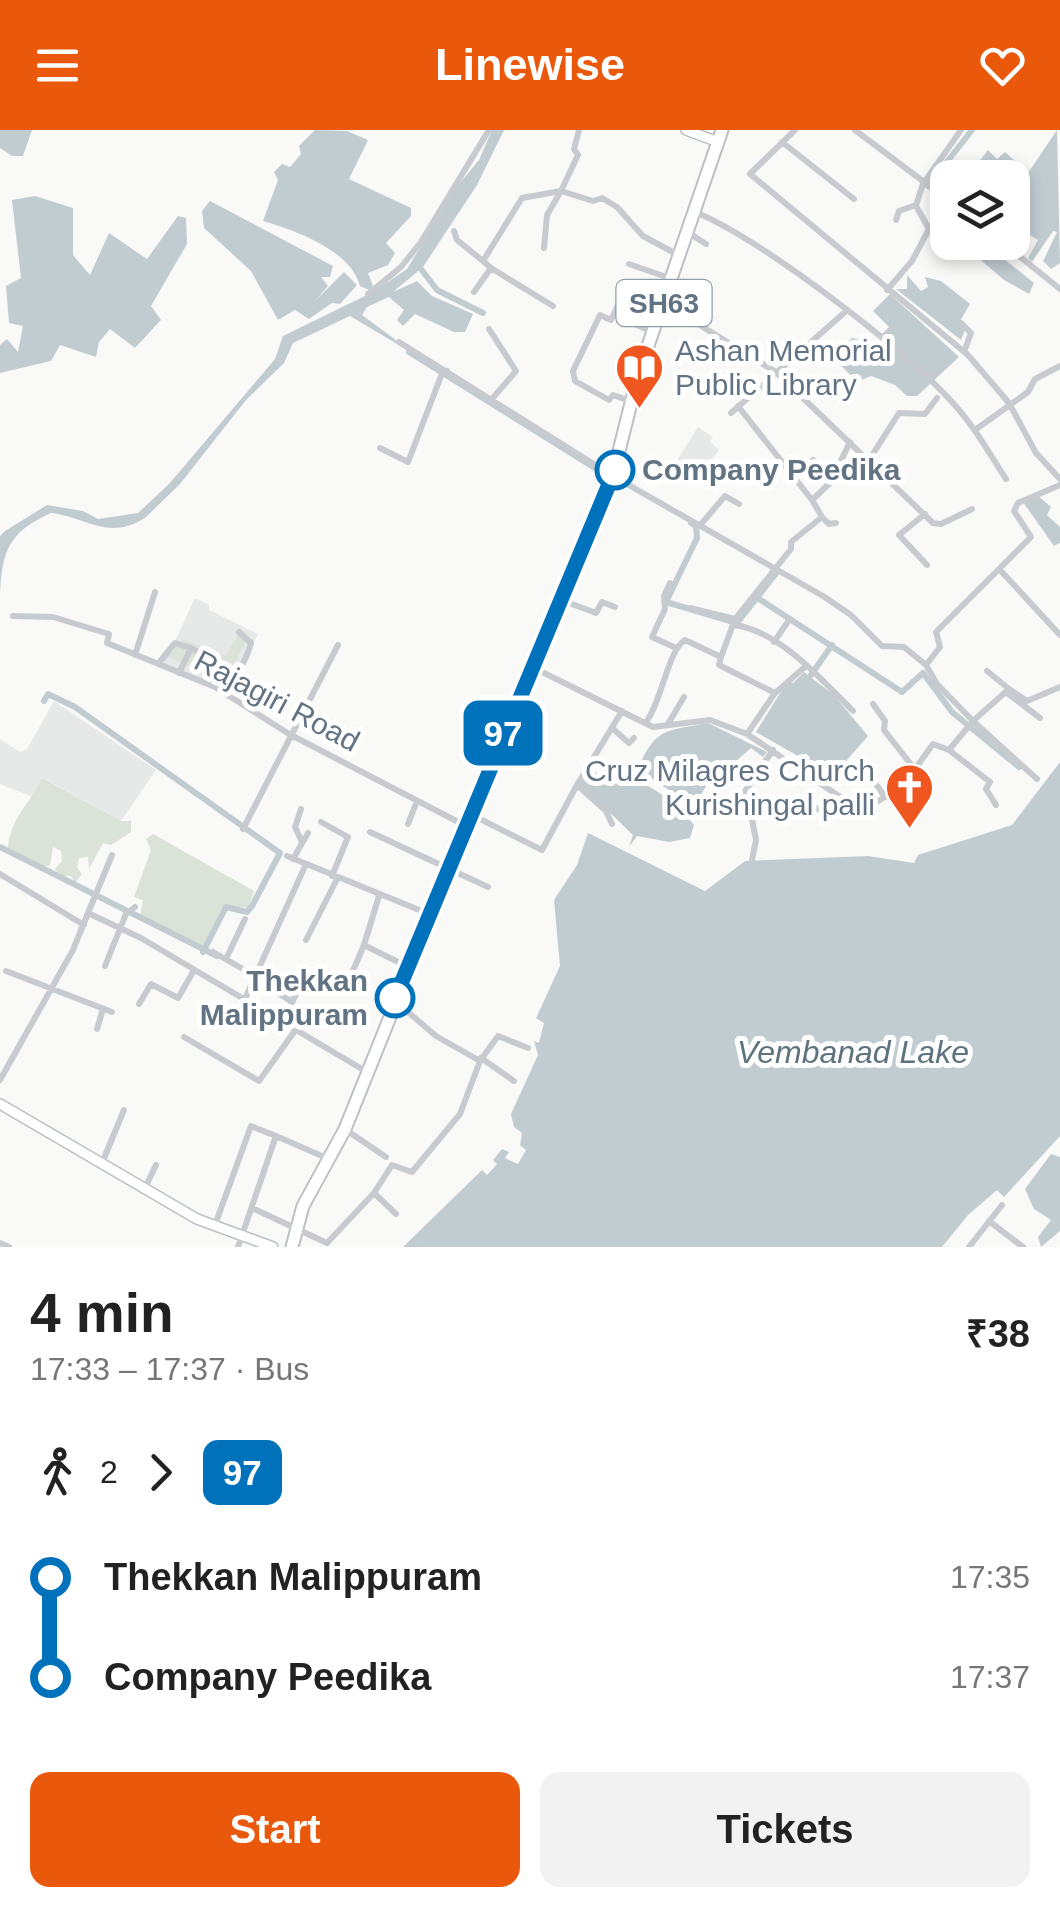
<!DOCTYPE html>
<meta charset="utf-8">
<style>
body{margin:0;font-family:Arial,sans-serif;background:#f2f2f2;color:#222;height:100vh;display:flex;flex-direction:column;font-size:38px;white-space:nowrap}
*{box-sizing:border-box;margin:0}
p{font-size:32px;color:#767676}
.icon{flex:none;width:55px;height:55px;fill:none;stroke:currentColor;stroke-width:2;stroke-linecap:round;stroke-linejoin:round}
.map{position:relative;height:1117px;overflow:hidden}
.side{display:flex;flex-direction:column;background:#fff;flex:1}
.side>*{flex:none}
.badge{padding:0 20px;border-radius:15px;font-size:35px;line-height:65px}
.buttons{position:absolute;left:930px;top:30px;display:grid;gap:20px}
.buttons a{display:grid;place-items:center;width:100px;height:100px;border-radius:20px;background:#fff;box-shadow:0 5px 15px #0003;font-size:50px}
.map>.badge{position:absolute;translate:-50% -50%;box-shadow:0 0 0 5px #fff}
.legs{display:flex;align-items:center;gap:15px;height:110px;padding:0 30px;font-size:32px}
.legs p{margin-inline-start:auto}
.head{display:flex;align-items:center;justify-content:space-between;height:170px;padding:0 30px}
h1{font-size:55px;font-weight:700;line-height:75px}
.cta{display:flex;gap:20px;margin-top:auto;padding:20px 30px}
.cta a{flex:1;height:115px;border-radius:20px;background:#ea580c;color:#fff;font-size:40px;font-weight:700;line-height:115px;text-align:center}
.cta a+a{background:#f2f2f2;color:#222}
ul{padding:0 30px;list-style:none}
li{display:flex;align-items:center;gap:35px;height:100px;font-size:38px}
li i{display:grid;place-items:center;width:15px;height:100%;margin:0 12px;background:currentColor}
li i::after{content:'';width:25px;height:25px;margin:-12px;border:8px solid;border-radius:50%;background:#fff}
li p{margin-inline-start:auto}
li:first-child i{background:linear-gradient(#0000 50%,currentColor 0)}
li:last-child i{background:linear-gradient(currentColor 50%,#0000 0)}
header{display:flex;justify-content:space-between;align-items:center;height:130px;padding:0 30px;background:#ea580c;color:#fff;font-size:45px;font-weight:700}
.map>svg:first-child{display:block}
</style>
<header><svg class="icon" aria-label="menu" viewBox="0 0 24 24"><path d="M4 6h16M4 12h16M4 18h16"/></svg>Linewise<svg class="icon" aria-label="heart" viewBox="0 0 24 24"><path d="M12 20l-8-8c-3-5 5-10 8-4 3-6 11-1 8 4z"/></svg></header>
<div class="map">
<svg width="1060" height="1117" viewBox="0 0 1060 1117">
<rect width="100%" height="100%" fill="#f9f9f7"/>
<!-- built -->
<path fill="#e7e8e8" d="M698,297l15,10 -3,5 9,8 -22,29 -19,-20z
M195,468l14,7v5l49,24 -28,58 -74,-30 20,-23z
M54,571l102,69 -35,51 -78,-43 -10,19 -33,-13v-45l20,13 7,-3z"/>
<!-- green -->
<path fill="#dbe2d7" d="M238,504l10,4 -23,43 -57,-24 16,-17 42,16z
M42,648l79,43h10v11l-20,13 -8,-2 -14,26 -1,-12 -9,1 -2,10 5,6 -7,9 -4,-7h-12l-4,-7 7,-8 -1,-10 -8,-4 -3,18 -7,2 -35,-18c1,-29 22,-45 34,-71z
M153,704l101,57 -6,17 -19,-2 -23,44 -66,-34 3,-16 -9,-3 17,-47 -5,-11z"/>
<!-- water -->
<path fill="#c1ccd1" d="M0,0h32l-9,26h-11l-12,-8z
M315,0l32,1 21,9 -19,39 62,29v8l-25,27 9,10 -7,12 -20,8 5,13 -4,4 -9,-4c-9,-36 -66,-56 -97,-65l15,-41 -4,-8 8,-8 8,3 11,-13 -2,-8z
M492,0h12l-27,55 -54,82 -30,25 24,-11 15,15 41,18 -8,18h-11l-39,-18 -12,12 -6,-6 7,-10 -15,-13 -22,10 -5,8 57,42 -69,-41 -57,27 -9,20 -38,37 -66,84 -34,33c-37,25 -59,0 -95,-4 -42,19 -49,37 -51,82v-59l5,-5 42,-26 36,6 15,8 40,-6 31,-29 106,-125 8,-23 90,-44 34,-23 49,-81 23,-28z
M1057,0l3,133 -9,6 -8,-8 14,-29 -4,-1 -21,31 -4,-4 10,-18 -25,-16 -1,-46 -45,-1 21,-27 9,9 8,-7 23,21z
M35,66l38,12v47l17,20 19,-42 38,26 31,-43 8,2 1,26 -36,62 10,14 -26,28 -25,-19 -11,13 -3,15 -36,-12 -9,16 -51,12v-28l7,-6 11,13 5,-26 -14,-3 -3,-37 15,-8 -9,-78z
M210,71l123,65 -3,11h-9l7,9 -13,15 29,-29 13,13 -17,19 -8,-1 -23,16 -14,-9 -17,10 -27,-49 -47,-43 -2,-17z
M961,113h23l50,40 -5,11 -25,-14z
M907,145l14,16 7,-4 -3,-10 16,4 29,23 -10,17 5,9 -4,10 -65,-51h11z
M890,164l69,63 -42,39h-10l-12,-11 -24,-9 -14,6 -23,-24 18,-20 40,10 -10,-14 7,-7 -16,-16z
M1037,365l14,12 -4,8 13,12v16l-6,3 -31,-44z
M804,542l30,23 34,41 -35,40 -77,-44 31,-50 6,1z
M708,593l59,29 -4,5 -12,-9 -16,14 -18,5 -23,40 -56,-38c17,-42 29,-38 70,-46z
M1060,632v374l-56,61 -7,-7 -29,25 -26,32h-539l79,-77 5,5 10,-11 -4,-4 9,-11 7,3 -4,6 13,6 8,-14 -6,-5 2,-12 -8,-6 -3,-13 27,-59 -4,-14 5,2 5,-20 -8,-5 24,-52 -6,-66 23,-35 11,-32 117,58 40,-30 123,-5 46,7 4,-8 94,-30z
M589,639l17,9 7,-8c30,10 61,29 81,55l-4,13 -21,4 -32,-6 -8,11 4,-12 -54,-52z
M1051,1024l9,3v74l-19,16 -3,-10 13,-17 -17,-11 -9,-20z"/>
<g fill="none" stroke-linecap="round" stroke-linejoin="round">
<!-- canal -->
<path stroke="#c1ccd1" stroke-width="6" d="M928,56l44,-56
M418,135l19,25 46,23
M409,222l205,128
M691,393l5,3 1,12 -31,64 71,21 40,-51
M756,467l146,95 21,-19 29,39 67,55
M811,545l21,-30
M44,571l4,-7 27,13 205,146 -28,53 -5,6 -21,-5 -23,45
M0,717l217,109
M254,847l35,23"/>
<defs>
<path id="secondary" d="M686,0l32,12
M0,974l197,115 76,28"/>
<path id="primary" d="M292,1117l11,-41 42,-77 186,-463 79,-179 28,-112 84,-245"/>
</defs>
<!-- secondary casing -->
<use href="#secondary" stroke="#bbc0c5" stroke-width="12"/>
<!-- primary casing -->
<use href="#primary" stroke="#bcc0c4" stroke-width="15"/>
<!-- street -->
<path stroke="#c7cbcf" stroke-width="6" d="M579,0l-5,19 4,6 -17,36 32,10 9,-3 15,9 26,29 37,20
M795,0l-45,44 218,181 41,48 27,50 24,26
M855,0l93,70
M782,12l72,57
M695,82c66,27 210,137 258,191 21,23 36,50 53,76
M896,90l3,-9 17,-6 7,-21 38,-54
M454,101l3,9 26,21
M689,103l17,11
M1002,112l58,47
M629,134l43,15
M491,138l-8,-7 39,-63 39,-7 -14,24 -3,33
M887,160l25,-29 17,-32 -13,-23
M474,162l17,-24 62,38
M368,164l33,-27 20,-25 68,-112
M620,171l-9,19 -11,-5 -27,56 2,10 34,19 4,-5 17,6
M664,173l112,69 157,151 8,1 31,-15
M614,184l38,18
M961,193l10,10 -7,19
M489,199l27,42 -24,28
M399,212l214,134 210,120 28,19 31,31 22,1 22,18
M738,276l74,94
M731,283l114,-101
M975,300l53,-38 7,-13 25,-13
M380,318l28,14 33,-86 6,-5
M813,330l22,14
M869,330l30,-47 26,1 12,-16
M925,384l-26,21 28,30
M822,387l7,7 7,-1
M702,393l23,-27 14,8
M1001,441l59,64
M670,453l-6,13 1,13 -13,28 24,11
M561,470l35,13 6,-11 13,5
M690,478l45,11
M13,486l40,1 56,17 -2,9 108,44 74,47 177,92
M735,495c46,7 87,55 118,86
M774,512l15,-22
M135,525l20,-63
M721,527l14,-38 56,-70v-7l31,-25 -10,-17 18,-17 20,-41
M158,534l17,-21 16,5
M532,537l121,60 57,-7 37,14 28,-41 31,-27
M987,541l22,18
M179,543l12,-25 9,5
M217,557c18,-8 29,-25 34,-44l-12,-11
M1006,562l34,26
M873,574l12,17 -1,9 29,37
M646,592c16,-21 22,-72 39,-82l36,17 -2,8 56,28
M668,594l16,-27
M612,598l17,15 5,-5
M747,604l114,77 41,-24 31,-43 16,6 24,-29 -36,-37 -11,-19 14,-18 -4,-15 95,-95 -17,-26 4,-8 42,-18
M949,620l41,32 -4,7 10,16
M1037,649l-64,-58 36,-32 18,12 33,-14
M875,653l10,14
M804,671l24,14 13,-16
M301,679l-6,18 7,15
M472,685l70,35 35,-65
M321,692l27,15 -16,39
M408,694l9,-23
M612,694l-6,-13 -29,-26 45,-74
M243,699l95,-184
M370,702l118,55
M287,726l142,58
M293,729l15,-26
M752,730l4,-20 -4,-21 -17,-13 38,-56
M0,744l84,51
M88,783l24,-58
M306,810l31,-61
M364,815l15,-49
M213,822l44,25
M226,829l19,-40
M105,836l21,-52 9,-7
M6,841l106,41
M349,850l15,-35 44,22
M244,871l62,-137
M395,871l41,35 44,25
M139,874l12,-20 27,14 15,-26
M282,895l18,-40
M97,899l6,-20
M184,907l75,44 35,-49
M481,928l33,23
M0,950l73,-130 15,-37 53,25 226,134
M346,1000l40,27
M276,1006l53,23
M102,1033l22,-53
M145,1058l11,-23
M374,1063l18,-28 20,7 48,-58 20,-53 18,-25 30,12
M252,1078l75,35 47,-50 22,21
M989,1091l34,26
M215,1095l36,-99 25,10 -38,111
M0,1113l9,4
M969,1117l33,-42"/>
<!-- secondary -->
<use href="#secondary" stroke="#fff" stroke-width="9"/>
<!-- primary -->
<use href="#primary" stroke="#fff" stroke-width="11"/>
</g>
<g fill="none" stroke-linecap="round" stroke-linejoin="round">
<defs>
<path id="line-1" d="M395,868l220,-528"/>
</defs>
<!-- line-1 casing -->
<use href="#line-1" stroke="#fff" stroke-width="22"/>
<!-- line-1 -->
<use href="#line-1" stroke="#0072bc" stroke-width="15"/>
</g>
<!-- icons -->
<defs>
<symbol id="library-pin" viewBox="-11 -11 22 30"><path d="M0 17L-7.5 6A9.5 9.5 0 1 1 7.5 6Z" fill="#f05620" stroke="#fff"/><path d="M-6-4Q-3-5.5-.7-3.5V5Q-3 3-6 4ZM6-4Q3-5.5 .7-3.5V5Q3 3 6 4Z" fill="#fff"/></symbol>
<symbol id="church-pin" viewBox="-11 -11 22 30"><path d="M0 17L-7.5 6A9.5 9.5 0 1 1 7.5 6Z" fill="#f05620" stroke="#fff"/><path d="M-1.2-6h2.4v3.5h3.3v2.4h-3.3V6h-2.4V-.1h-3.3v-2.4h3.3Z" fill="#fff"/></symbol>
</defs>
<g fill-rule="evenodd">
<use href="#library-pin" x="612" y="210" width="55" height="75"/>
<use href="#church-pin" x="882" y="630" width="55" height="75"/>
</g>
<!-- markers -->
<g fill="#fff" stroke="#0072bc" stroke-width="5">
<circle cx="615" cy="340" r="18"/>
<circle cx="395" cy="868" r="18"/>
</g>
<g text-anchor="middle" stroke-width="10" stroke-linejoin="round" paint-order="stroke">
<!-- shield labels -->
<rect fill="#fff" stroke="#919ea9" stroke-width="2.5" x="616.5" y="150" width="95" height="46" rx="8"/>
<g font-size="28" font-weight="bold" fill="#627484">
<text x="664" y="183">SH63</text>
</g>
<!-- poi labels -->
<g font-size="30" fill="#627484" stroke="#fff" text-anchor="start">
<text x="675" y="231">Ashan Memorial<tspan x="675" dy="34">Public Library</tspan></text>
<text x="875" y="651" text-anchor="end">Cruz Milagres Church<tspan x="875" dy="34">Kurishingal palli</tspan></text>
</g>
<!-- stop labels -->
<g font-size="30" font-weight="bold" fill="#627484" stroke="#fff" text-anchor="start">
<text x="642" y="350">Company Peedika</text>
<text x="368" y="861" text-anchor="end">Thekkan<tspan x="368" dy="34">Malippuram</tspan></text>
</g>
<!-- street labels -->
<g font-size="30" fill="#627484" stroke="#fff">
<text transform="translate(277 571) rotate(28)" y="10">Rajagiri Road</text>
</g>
<!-- water labels -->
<g font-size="32" font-style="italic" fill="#5d747e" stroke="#fff">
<text x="853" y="933">Vembanad Lake</text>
</g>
</g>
</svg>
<div class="buttons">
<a><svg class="icon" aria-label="layers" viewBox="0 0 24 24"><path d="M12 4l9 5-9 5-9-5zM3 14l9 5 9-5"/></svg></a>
</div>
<b class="badge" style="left:503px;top:603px;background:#0072bc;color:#fff">97</b>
</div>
<section class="side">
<div class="head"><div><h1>4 min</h1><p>17:33 – 17:37 · Bus</p></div><b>₹38</b></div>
<div class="legs"><svg class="icon" aria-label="walk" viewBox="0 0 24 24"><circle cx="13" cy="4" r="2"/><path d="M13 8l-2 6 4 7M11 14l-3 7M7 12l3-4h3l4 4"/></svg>2<svg class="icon" aria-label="forward" viewBox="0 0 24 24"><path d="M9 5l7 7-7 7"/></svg><b class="badge" style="background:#0072bc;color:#fff">97</b></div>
<ul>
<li><i style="color:#0072bc"></i><b>Thekkan Malippuram</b><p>17:35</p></li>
<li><i style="color:#0072bc"></i><b>Company Peedika</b><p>17:37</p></li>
</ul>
<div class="cta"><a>Start</a><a>Tickets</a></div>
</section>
